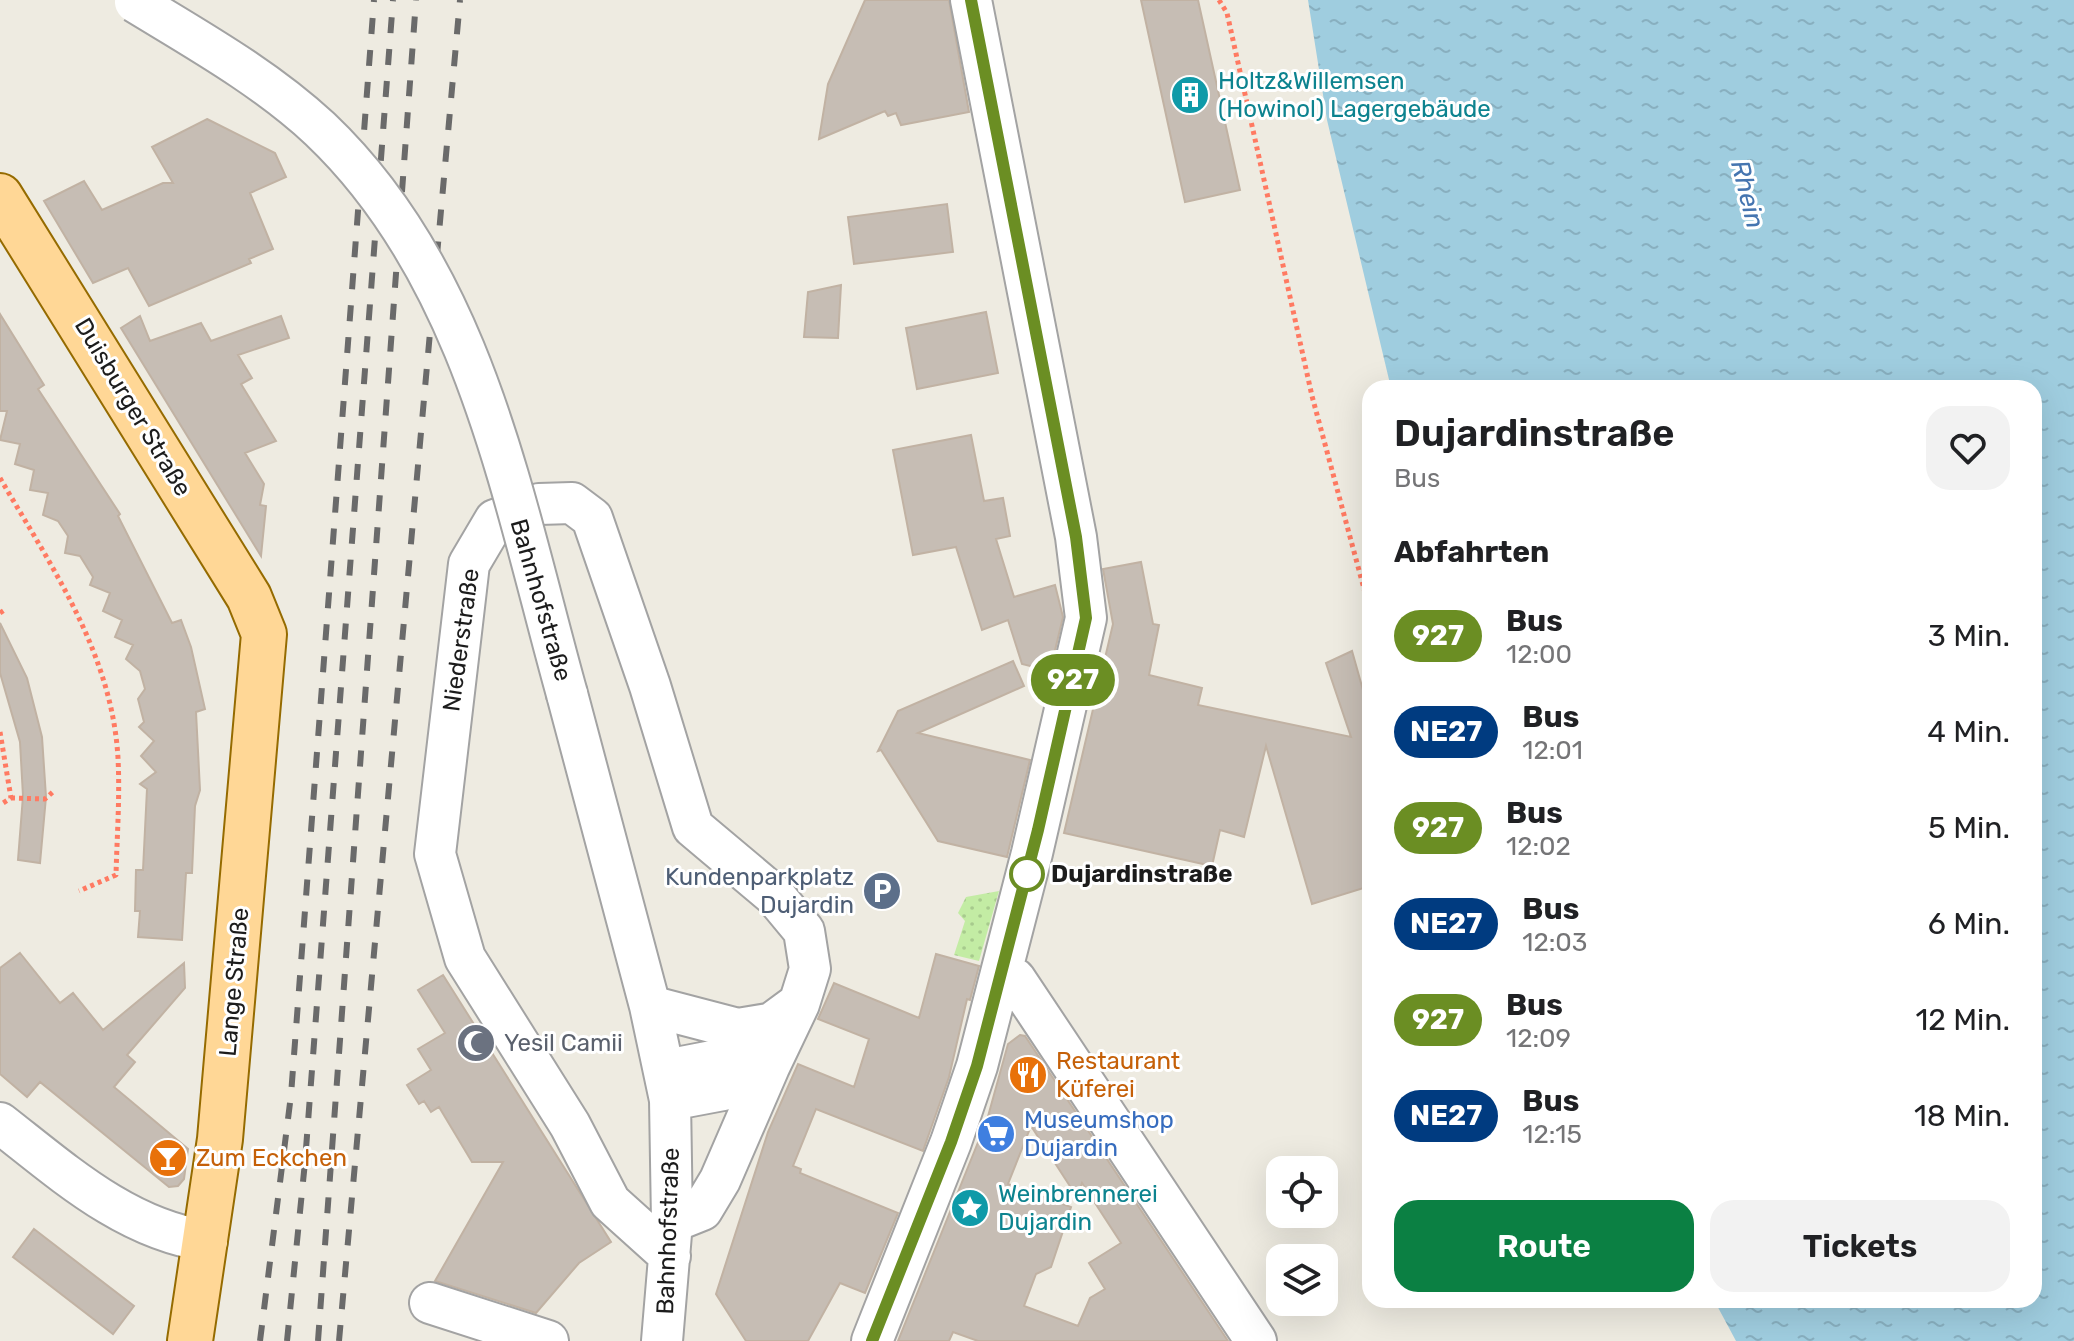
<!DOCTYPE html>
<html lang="de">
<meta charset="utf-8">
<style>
body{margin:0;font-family:Rubik,sans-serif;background:#f2f2f2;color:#202124;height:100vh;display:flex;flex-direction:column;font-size:30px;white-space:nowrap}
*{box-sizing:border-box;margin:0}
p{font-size:26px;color:#757577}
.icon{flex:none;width:44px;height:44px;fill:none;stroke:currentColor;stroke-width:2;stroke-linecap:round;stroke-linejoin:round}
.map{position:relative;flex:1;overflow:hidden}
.drawer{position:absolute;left:1362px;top:380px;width:680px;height:928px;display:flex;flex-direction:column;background:#fff;border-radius:24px;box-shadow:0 8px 32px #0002}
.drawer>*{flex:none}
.badge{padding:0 16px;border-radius:26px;font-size:28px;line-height:52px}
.tools{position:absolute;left:1266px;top:1156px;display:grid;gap:16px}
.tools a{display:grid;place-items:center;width:72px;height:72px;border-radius:16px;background:#fff;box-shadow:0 8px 32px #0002;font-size:40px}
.map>.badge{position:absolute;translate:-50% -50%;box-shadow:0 0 0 4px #fff}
h2{padding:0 32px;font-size:30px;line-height:72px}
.round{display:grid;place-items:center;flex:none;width:84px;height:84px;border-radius:24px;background:#f2f2f2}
.head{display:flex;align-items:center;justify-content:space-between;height:136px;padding:0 32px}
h1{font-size:38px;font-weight:600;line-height:60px}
.cta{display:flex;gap:16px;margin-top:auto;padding:16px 32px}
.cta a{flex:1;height:92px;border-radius:24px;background:#0b8043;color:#fff;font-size:32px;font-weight:600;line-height:92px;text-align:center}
.cta a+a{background:#f2f2f2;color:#202124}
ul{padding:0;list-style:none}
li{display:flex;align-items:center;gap:24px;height:96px;padding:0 32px}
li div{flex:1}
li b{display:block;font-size:30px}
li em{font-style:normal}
li .badge{min-width:88px;font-weight:700;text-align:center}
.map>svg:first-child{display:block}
</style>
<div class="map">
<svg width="2074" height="1341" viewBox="0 0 2074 1341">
<defs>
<pattern id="grass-dots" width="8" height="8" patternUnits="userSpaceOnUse" patternTransform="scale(2)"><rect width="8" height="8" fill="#c3eca4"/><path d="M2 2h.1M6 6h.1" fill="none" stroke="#a7ca8d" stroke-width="1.8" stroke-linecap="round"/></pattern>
<pattern id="water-ripples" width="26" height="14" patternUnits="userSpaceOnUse" patternTransform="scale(2)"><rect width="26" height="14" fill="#9fcddf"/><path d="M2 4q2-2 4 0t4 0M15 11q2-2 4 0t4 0" fill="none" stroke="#88afbf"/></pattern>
</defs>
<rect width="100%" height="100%" fill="#eeebe1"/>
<!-- grass -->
<path fill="url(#grass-dots)" d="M999,891l-20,70 -25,-6 11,-34 -7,-8 8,-16z"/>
<!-- water -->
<path fill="url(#water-ripples)" d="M1308,0h766v1341h-338l-22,-41h320v-912h-643l-64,-268z"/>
<!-- building -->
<path fill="#c6bdb4" stroke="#c1b2a3" stroke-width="2" fill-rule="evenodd" d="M865,0h84l20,112 -68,13 -5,-12 -8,3 -3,-5 -66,28 9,-55z
M1141,0h57l42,190 -55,12z
M207,119l68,34 11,24 -36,16 23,56 -24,10 2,4 -102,43 -21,-38 -35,15 -49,-82 40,-20 18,29 61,-27h10l-21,-36z
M947,204l6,48 -99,12 -6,-47z
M841,285l-3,53 -34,-1 4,-45z
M986,312l12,61 -81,16 -11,-61z
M0,314l44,71 -6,4 82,125 -2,2 54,107 9,-3 10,27 14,62 -9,3 4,78 -5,16 -3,67h-6l-4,67 -44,-3 2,-26h-5l1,-41h7l4,-81 -7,-5 16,-12 -15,-16 13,-15 -15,-14 5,-5 -6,-23 7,-10 -5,-18 -14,-12 7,-14 -18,-8 7,-17 -19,-9 7,-18 -20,-8 3,-8 -13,-21 -15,-3 3,-17 -10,-15 -15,-6 5,-22 -18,-3 4,-20 -19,-6 5,-20 -20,-4 7,-29h-7z
M140,316l10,25 51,-18 10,18 70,-25 8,22 -51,17 14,23 -11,6 35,57 -31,12 19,31 -4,21 6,1 -5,50 -140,-228z
M971,435l13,66 19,-3 7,38 -14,3 18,58 41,-12 8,32 -13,54 -28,-7 -14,-44 -26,10 -26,-83 -43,8 -20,-105z
M1141,562l12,62 6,1 -10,50 53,13 -4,17 153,32 -25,-74 26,-12 18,64v171l-58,18 -46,-158 -22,91 -24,-7 -8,36 -148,-33 49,-209 -10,-55z
M0,623l27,55 15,59 4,60 -6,66 -22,-3 5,-64 -3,-54 -20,-69z
M1013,661l11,25 -106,47 112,27 -23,97 -69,-16 -57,-91 -3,1 20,-40z
M20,953l40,50 13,-10 30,37 81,-67 1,25 -58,67 8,7 -21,25 74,62 -4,30 -6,7 -9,1 -129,-105 -13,15 -27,-23v-106z
M936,954l43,12 -9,34 -3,-1 -18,78 -26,74 -107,-42 -23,57 8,3 -1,4 98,40 -33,80 -25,-10 -32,58h-62l-30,-47 52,-162 30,-68 56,23 15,-48 -51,-20 16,-36 85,35z
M443,975l168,267 -32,21 -43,50 -101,-32 68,-119h-31l-33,-55 -8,5 -7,-11 -5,3 -12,-19 24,-15 -13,-21 27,-16 -27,-43z
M1020,1035l5,1 203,305h-250l-25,-9 -4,9h-51l89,-221 21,-76zM1031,1126l46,71 5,-14 39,60 -32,20 16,26 -15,9 -12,28 -54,-20 12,-32 15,-7 20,-60 -63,-23z
M34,1229l100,77 -21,28 -100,-77z"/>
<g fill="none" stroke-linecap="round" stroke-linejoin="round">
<defs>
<path id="minor" d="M567,694l83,312 20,94 2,122 -10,119
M1001,973l14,6 241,362
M650,1006l88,23 36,-6
M666,1070l57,-11 72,-53
M670,1100l53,-10 46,-23 30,-63 11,-35 -6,-38 -29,-35 -82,-69 -43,-141 -58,-168 -20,-15 -33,1 -44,16 -26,44 -34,290 30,104 105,167 40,77 60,54
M0,1123c63,49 125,106 207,118
M672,1222l30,-12 18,-30 49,-113
M430,1303l118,38
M872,1341l79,-199 26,-76 55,-213 54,-235 -10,-81 -105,-537"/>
<path id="major" d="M0,196l249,401 15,37 -44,505 -30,202"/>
</defs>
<!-- minor casing -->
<use href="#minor" stroke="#a3a3a3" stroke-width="44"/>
<!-- major casing -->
<use href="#major" stroke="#956b00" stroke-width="48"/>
<!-- path -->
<path stroke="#ff7a62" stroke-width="5" stroke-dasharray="4 4" stroke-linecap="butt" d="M1219,0l8,13 85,383 58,215
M0,478c51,88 112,175 118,280 2,39 -1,78 -2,117l-37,16
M0,613l6,-4
M0,732l11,66 -11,7
M11,798l34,1 10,-9"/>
<!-- minor -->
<use href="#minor" stroke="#fff" stroke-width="40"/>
<!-- major -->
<use href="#major" stroke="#ffd796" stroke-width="44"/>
<!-- rail -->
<path stroke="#6a6a6a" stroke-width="6" stroke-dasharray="16 16" stroke-linecap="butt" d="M260,1341l31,-246 83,-1095
M287,1341l18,-179 88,-1162
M318,1341l98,-1341
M339,1341l121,-1341"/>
<defs>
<path id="minor-bridge" d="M135,2c64,39 130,76 185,127 155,147 192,368 247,565"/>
</defs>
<!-- minor-bridge casing -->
<use href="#minor-bridge" stroke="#a3a3a3" stroke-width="44" stroke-linecap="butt"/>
<!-- minor-bridge -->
<use href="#minor-bridge" stroke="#fff" stroke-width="40"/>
</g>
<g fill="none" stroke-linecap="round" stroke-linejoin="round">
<defs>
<path id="line" d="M872,1341l79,-199 26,-76 61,-236 48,-212 -10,-81 -105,-537"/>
</defs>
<!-- line casing -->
<use href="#line" stroke="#fff" stroke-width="18"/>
<!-- line -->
<use href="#line" stroke="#6b8e23" stroke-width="12"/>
</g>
<!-- icons -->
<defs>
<symbol id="building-disc" viewBox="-11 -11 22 22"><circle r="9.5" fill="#0f9aa8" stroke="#fff"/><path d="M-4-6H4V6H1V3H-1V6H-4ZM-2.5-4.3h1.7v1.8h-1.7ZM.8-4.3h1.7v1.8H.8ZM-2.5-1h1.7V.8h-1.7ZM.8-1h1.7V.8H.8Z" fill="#fff"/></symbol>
<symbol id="parking-disc" viewBox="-11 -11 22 22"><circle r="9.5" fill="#5c6f8a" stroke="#fff"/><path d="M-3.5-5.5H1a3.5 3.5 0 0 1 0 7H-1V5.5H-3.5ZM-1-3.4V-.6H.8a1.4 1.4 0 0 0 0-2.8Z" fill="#fff"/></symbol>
<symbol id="mosque-disc" viewBox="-11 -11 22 22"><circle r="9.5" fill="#6b7280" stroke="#fff"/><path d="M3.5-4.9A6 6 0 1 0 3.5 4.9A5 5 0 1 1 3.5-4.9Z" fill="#fff"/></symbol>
<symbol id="restaurant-disc" viewBox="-11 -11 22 22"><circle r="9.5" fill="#e8710a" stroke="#fff"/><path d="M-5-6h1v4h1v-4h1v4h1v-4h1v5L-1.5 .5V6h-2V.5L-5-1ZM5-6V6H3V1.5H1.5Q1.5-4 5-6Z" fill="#fff"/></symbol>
<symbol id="supermarket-disc" viewBox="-11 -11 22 22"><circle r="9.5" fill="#3f7fe0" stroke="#fff"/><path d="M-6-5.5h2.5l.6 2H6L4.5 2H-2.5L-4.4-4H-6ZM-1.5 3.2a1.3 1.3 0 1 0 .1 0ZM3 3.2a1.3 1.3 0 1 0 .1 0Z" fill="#fff"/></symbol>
<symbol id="bar-disc" viewBox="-11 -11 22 22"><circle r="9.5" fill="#e8710a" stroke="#fff"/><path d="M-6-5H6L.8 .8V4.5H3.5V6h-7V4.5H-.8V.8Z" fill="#fff"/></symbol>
<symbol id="sight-disc" viewBox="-11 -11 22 22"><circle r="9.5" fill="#0f9aa8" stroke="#fff"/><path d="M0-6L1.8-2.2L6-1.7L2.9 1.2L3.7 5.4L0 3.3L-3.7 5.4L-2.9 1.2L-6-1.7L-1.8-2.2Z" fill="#fff"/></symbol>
</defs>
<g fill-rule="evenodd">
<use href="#building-disc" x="1168" y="73" width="44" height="44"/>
<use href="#parking-disc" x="860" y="869" width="44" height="44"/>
<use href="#mosque-disc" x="454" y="1021" width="44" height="44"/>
<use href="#restaurant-disc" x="1006" y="1053" width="44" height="44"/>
<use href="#supermarket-disc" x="974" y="1112" width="44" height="44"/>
<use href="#bar-disc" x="146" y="1136" width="44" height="44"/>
<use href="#sight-disc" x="948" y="1186" width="44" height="44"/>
</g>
<!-- markers -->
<circle fill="#fff" stroke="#6b8e23" stroke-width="4" cx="1027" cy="874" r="16"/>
<g text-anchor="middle" stroke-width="6" stroke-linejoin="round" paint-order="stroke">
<!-- culture labels -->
<g font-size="24" fill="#0d838f" stroke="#fff" text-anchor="start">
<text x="1218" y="89">Holtz&amp;Willemsen<tspan x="1218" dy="28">(Howinol) Lagergebäude</tspan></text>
<text x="998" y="1202">Weinbrennerei<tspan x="998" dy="28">Dujardin</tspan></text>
</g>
<!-- street labels -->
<g font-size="24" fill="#1c1c1c" stroke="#fff">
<text transform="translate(133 407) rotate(59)" y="8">Duisburger Straße</text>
<text transform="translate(541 600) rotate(74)" y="8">Bahnhofstraße</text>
<text transform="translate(461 640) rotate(-82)" y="8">Niederstraße</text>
<text transform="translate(234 982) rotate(-85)" y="8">Lange Straße</text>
<text transform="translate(668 1231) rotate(-88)" y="8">Bahnhofstraße</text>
</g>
<!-- stop labels -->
<g font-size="24" font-weight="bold" fill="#1c1c1c" stroke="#fff" text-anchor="start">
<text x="1051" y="882">Dujardinstraße</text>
</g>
<!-- service labels -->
<g font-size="24" fill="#4e5e75" stroke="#fff" text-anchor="end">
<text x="854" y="885">Kundenparkplatz<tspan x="854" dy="28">Dujardin</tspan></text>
</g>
<!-- worship labels -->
<g font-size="24" fill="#5b616d" stroke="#fff" text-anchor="start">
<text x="504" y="1051">Yesil Camii</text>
</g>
<!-- food labels -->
<g font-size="24" fill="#c56008" stroke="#fff" text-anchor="start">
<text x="1056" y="1069">Restaurant<tspan x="1056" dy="28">Küferei</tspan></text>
<text x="196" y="1166">Zum Eckchen</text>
</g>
<!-- shop labels -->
<g font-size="24" fill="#366cbe" stroke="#fff" text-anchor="start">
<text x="1024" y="1128">Museumshop<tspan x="1024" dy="28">Dujardin</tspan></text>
</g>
<!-- water labels -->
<g font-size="26" font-style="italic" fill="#4575b0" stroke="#fff">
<text transform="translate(1748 194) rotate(76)" y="9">Rhein</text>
</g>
</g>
</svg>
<div class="tools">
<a><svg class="icon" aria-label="locate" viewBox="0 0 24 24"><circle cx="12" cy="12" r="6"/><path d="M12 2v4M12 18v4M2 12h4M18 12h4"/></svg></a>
<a><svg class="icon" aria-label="layers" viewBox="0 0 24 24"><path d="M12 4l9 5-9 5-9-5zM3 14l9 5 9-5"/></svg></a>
</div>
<b class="badge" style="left:1073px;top:680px;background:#6b8e23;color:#fff">927</b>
<section class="drawer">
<div class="head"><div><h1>Dujardinstraße</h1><p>Bus</p></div><a class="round"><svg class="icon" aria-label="heart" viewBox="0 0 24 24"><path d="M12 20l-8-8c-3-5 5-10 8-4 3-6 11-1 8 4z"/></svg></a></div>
<h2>Abfahrten</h2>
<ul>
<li><span class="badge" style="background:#6b8e23;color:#fff">927</span><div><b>Bus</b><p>12:00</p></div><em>3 Min.</em></li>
<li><span class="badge" style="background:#003b80;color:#fff">NE27</span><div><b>Bus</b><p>12:01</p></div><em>4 Min.</em></li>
<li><span class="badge" style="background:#6b8e23;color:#fff">927</span><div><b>Bus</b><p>12:02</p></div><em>5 Min.</em></li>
<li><span class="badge" style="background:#003b80;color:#fff">NE27</span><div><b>Bus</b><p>12:03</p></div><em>6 Min.</em></li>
<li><span class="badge" style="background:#6b8e23;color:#fff">927</span><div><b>Bus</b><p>12:09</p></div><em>12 Min.</em></li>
<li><span class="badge" style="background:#003b80;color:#fff">NE27</span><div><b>Bus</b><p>12:15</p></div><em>18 Min.</em></li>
</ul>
<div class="cta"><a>Route</a><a>Tickets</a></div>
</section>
</div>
